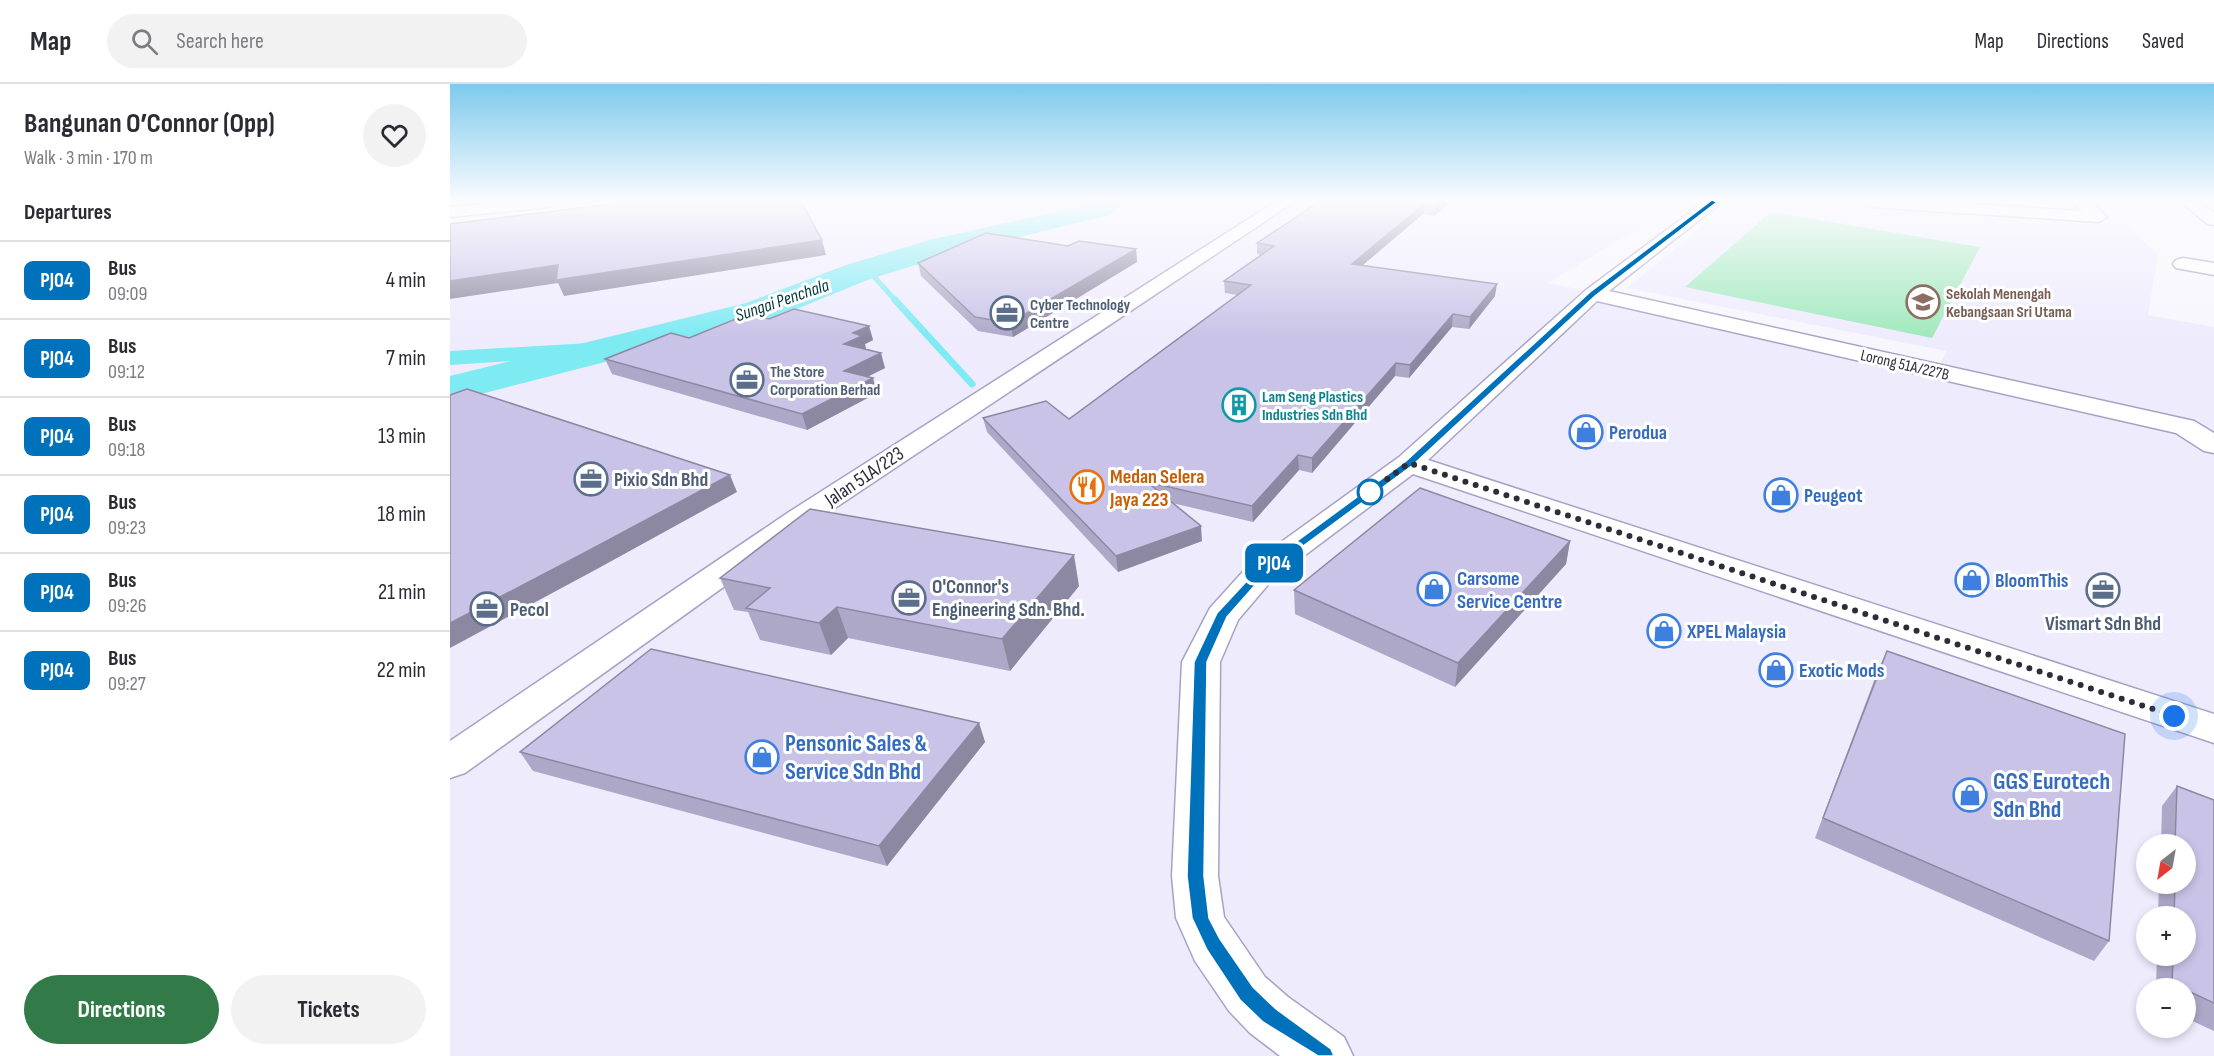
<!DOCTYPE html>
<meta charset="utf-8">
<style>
body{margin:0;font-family:"Sofia Sans Condensed",sans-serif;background:#f2f2f3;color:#2b2b33;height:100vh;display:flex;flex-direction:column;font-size:22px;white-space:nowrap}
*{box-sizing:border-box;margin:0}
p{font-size:20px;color:#7c7c81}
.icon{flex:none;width:33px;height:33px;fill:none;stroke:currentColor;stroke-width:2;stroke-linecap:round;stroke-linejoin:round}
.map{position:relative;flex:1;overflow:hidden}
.sheet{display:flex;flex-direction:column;background:#fff;width:450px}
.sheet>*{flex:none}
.badge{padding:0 12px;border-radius:9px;font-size:21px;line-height:39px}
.needle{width:39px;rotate:211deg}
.buttons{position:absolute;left:1686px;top:750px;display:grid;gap:12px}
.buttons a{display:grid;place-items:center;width:60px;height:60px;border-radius:50%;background:#fff;box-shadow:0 3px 9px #0003;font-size:30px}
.you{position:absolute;width:30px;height:30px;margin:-15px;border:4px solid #fff;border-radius:50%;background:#1a73e8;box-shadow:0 0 0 9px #1a73e833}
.map>.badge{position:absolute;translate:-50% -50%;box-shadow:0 0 0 3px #fff}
h2{padding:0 24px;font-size:22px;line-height:54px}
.round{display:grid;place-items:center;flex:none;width:63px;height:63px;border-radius:32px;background:#f2f2f3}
.head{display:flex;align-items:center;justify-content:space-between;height:102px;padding:0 24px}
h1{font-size:28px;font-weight:700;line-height:45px}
.action{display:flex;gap:12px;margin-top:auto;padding:12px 24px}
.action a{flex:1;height:69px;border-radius:36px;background:#327a47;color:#fff;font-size:24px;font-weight:700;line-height:69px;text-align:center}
.action a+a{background:#f2f2f3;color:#2b2b33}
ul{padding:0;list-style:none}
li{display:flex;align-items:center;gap:18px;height:78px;padding:0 24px;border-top:2px solid #e1e1e2}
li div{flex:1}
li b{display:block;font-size:22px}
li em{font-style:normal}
li .badge{min-width:66px;font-weight:700;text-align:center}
header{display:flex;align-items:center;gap:36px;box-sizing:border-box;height:84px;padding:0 30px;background:#fff;border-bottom:2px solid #e1e1e2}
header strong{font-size:28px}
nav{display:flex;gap:33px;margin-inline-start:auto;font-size:21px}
.search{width:420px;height:54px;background:#f2f2f3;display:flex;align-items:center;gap:15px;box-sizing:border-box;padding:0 21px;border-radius:33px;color:#7c7c81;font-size:22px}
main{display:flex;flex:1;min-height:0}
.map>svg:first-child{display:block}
</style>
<header>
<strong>Map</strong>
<div class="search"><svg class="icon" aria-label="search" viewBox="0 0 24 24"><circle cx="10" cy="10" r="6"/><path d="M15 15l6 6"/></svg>Search here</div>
<nav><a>Map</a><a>Directions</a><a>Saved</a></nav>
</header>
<main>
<section class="sheet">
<div class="head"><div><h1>Bangunan O’Connor (Opp)</h1><p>Walk · 3 min · 170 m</p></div><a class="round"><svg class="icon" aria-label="heart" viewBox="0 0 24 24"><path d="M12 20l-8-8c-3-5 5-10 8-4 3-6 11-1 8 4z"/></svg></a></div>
<h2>Departures</h2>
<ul>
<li><span class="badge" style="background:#0072bc;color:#fff">PJ04</span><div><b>Bus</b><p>09:09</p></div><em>4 min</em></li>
<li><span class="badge" style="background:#0072bc;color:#fff">PJ04</span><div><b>Bus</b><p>09:12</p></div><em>7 min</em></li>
<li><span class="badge" style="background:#0072bc;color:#fff">PJ04</span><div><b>Bus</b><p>09:18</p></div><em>13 min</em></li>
<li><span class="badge" style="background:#0072bc;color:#fff">PJ04</span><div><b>Bus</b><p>09:23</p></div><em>18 min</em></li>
<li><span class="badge" style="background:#0072bc;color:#fff">PJ04</span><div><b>Bus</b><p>09:26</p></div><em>21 min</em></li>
<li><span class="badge" style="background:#0072bc;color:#fff">PJ04</span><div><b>Bus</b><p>09:27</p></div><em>22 min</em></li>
</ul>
<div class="action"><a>Directions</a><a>Tickets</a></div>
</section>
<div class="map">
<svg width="1764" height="972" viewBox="0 0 1764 972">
<rect width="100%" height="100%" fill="#f7f6fd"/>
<!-- commercial -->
<path fill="#f6ecd7" d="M1455,118h163l15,12z"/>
<!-- built -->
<path fill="#eeebfd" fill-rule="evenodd" d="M204,118h1028l-134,81 392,80 7,-12 -320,-63 105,-86h60l336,25 30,27 -10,61 66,12v729h-1764v-827zM1696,760h40v40h-40zM1696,832h40v40h-40zM1696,904h40v40h-40z"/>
<!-- green -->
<path fill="#a0e9bc" d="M1321,128l209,35 -48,91 -247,-51z"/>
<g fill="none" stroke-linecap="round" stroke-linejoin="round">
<!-- stream-far1 -->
<path stroke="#7eeaf2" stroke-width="5" d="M418,186l28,31"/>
<!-- stream -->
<path stroke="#7eeaf2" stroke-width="7" d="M445,216l77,84"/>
<!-- canal -->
<path fill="#7eeaf2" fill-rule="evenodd" d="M157,258l8,2 3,5 -3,5 -165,11v-14z"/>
<!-- river -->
<path fill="#7eeaf2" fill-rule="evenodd" d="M641,118h34l-16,13 -157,39 -82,25 -98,40 -322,83v-26l296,-73 100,-38 87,-26 119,-26z"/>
<defs>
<path id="minor" d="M825,118h19l-483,322 -346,249 -15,5v-37l339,-229z
M1254,118h18l-113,89 585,130 20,12v20l-10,-2 -28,-18 -579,-132 -169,159 786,254v29l-801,-269 -141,106 -34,40 -18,42 -2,214 6,41 41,60 23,20 56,40 9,19h-73l-30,-23 -21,-22 -34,-50 -19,-43 -4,-42 10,-214 28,-54 38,-42 151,-109 187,-167z
M1413,118h77l142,9 -9,-9h18l16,15 -8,5 -228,-15z
M1730,118h18l16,10v13l-6,-1z
M1733,174l31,5v12l-38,-7 -3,-4 3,-4z"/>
<path id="highway" d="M54,118h53l-8,5 -99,10v-10z"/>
</defs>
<!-- minor casing -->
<use href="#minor" stroke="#a7a2c5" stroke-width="3"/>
<!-- highway casing -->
<use href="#highway" stroke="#a7a2c5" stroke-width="3"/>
<!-- minor -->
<use href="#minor" fill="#fff" fill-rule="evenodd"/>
<!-- highway -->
<use href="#highway" fill="#fff" fill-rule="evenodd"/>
</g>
<!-- wall -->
<path fill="#ada8c7" d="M869,118h131l-16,14 -11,-2 -60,51 132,31 -26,33 -17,-2 -43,51 -14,-2 -83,97 -13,-3 -46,52 -81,-19 30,38 -84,31 -131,-140 -4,-14 86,1 168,-124 -12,-2 -1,-12 37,-26 -4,-1v-11z
M618,162l68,3 1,13 -124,75 -35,-6 -57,-55 -3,-13z
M319,235l100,7 4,14 -8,4 1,5 19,19 -18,9 10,16 -70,37 -195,-56 -7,-15 84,-21z
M1120,457l-4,23 -111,123 -160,-73 -1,-24z
M270,494l359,8 -69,85 -162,-33 -17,17 -71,-15 -12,-28 -14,-2z
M1437,567l222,290 -15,20 -279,-123 63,-168z
M529,639l6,19 -98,124 -354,-95 -13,-19z
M1727,702l37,14v231l-28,-13v-30h-30l1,-32h29v-40h-28l1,-32h27v-40h-25l1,-38z"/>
<!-- shaded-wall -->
<path fill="#8d88a2" d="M990,118h10l-16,14 1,-10z
M974,120l-1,10 -72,61 1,-11z
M372,156l4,15 -262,41 -6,-13 -108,16v-18l108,-16z
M686,165l1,13 -124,75 -3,-14z
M1047,200l-2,12 -26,33 1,-12z
M1003,230l-1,13 -43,51 1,-13z
M419,242l4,14 -8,4 1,6 -22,-6 9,-11z
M431,269l4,15 -36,18 -5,-15z
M946,279l-1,13 -83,97v-15z
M423,294l4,15 -70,37 -5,-16z
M848,371l1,15 -46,52 -1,-16z
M280,391l7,17 -140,77 -147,79v-25z
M751,442l1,15 -84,31 -2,-16z
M1120,457l-4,23 -111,123 3,-24z
M624,471l5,31 -69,85 -8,-32z
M387,523l11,31 -17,17 -12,-32z
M529,639l6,19 -98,124 -8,-20z"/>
<!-- building -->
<path fill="#c9c3e7" stroke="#8d88a2" stroke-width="1.5" d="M178,118h173l21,38 -266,40 2,-15 -108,16v-57z
M869,118h121l-5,4 -11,-2 -72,60 145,20 -27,33 -17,-3 -43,51 -14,-2 -84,95 -14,-3 -46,51 -105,-24 54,44 -85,30 -133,-138 63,-17 23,18 182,-134 -27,-4 50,-35 -17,-3z
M536,149l82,13 11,-5 57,8 -126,74 -35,-6 -57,-54z
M344,225l75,17 -16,7 9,3 -18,8 37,9 -37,18 29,7 -71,36 -197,-55 66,-26 18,5 59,-24 21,5z
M17,305l263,86 -142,76 -138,72v-228z
M970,404l150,53 -112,122 -164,-73z
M360,425l264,46 -72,84 -165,-32 -18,16 -73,-15 24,-20 -50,-10z
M201,565l328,74 -100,123 -359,-94z
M1437,567l238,83 -16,207 -286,-123z
M1727,702l37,14v203l-28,-13v-2h-5l-9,-3 1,-29h13v-40h-12l1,-32h11v-40h-11z"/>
<!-- sky -->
<linearGradient id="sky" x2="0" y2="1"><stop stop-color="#7dcaec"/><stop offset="0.46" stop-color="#fbfbfe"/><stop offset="1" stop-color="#fbfbfe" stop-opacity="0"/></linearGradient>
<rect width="1764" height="254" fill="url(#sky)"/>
<!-- line -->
<path fill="#0072bc" stroke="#fff" stroke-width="1.5" d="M1262,116l5,2 -122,94 -182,169 -149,110 -37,42 -20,45 -3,214 5,42 11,21 33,48 23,22 55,40 3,7h-16l-55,-34 -23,-22 -33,-50 -15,-32 -5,-42 7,-214 23,-49 39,-42 150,-110 184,-169z"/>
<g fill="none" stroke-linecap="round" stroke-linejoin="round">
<!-- walk -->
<path stroke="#2f2c3a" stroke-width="6" stroke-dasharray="0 10.8" d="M920,408l39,-29 765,253"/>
</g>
<!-- icons -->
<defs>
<symbol id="school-ring" viewBox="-11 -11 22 22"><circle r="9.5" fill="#fff" stroke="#8d6e63" stroke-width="1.5"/><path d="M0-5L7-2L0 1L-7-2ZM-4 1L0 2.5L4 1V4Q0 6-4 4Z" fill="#8d6e63"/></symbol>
<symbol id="office-ring" viewBox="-11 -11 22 22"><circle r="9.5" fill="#fff" stroke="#5c6f8a" stroke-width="1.5"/><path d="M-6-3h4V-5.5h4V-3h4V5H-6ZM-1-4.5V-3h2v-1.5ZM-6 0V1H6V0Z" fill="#5c6f8a"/></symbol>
<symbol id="building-ring" viewBox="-11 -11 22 22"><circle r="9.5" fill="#fff" stroke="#0f9aa8" stroke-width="1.5"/><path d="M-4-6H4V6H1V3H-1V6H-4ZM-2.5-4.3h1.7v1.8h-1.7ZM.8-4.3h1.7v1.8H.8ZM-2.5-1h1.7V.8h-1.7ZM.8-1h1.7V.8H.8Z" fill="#0f9aa8"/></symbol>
<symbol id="shop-ring" viewBox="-11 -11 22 22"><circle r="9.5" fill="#fff" stroke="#3f7fe0" stroke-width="1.5"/><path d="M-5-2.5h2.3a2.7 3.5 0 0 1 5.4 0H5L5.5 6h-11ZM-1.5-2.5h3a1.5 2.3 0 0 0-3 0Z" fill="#3f7fe0"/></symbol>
<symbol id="restaurant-ring" viewBox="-11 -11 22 22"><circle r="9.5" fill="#fff" stroke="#e8710a" stroke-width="1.5"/><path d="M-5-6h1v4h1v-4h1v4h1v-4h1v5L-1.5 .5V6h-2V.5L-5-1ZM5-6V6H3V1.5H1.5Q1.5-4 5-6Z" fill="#e8710a"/></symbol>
</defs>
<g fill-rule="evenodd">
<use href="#school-ring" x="1454" y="199" width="38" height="38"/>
<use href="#office-ring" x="538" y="210" width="38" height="38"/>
<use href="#office-ring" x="278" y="277" width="38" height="38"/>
<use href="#building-ring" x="770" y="302" width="38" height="38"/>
<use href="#shop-ring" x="1117" y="329" width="38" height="38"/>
<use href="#office-ring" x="122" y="376" width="38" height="38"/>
<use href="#restaurant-ring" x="618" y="384" width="38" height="38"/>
<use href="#shop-ring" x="1312" y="392" width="38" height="38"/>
<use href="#shop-ring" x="1503" y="477" width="38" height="38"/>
<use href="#shop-ring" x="965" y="486" width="38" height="38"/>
<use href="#office-ring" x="1634" y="487" width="38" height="38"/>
<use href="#office-ring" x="440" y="495" width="38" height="38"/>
<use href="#office-ring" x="18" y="506" width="38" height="38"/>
<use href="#shop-ring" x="1195" y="528" width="38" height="38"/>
<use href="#shop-ring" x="1307" y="567" width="38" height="38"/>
<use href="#shop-ring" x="293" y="654" width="38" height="38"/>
<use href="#shop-ring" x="1501" y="692" width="38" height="38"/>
</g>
<!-- markers -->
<circle fill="#fff" stroke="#0072bc" stroke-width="3" cx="920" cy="408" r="12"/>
<g text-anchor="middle" stroke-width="6" stroke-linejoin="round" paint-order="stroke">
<!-- far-education labels -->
<g font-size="16" font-weight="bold" fill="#785e54" stroke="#fff" text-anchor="start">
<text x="1496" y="215">Sekolah Menengah<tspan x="1496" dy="18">Kebangsaan Sri Utama</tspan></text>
</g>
<!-- far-service labels -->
<g font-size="16" font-weight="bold" fill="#4e5e75" stroke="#fff" text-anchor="start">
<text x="580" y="226">Cyber Technology<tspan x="580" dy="18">Centre</tspan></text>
<text x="320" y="293">The Store<tspan x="320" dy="18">Corporation Berhad</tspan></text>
</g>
<!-- far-street labels -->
<g font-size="16" fill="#2f2c3a" stroke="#fff">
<text transform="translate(1455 280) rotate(13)" y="6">Lorong 51A/227B</text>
</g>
<!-- far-culture labels -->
<g font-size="16" font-weight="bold" fill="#0d838f" stroke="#fff" text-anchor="start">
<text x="812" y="318">Lam Seng Plastics<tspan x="812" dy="18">Industries Sdn Bhd</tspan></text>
</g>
<!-- far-water labels -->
<g font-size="18" font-style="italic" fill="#00363a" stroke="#fff">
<text transform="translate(332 216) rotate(-19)" y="6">Sungai Penchala</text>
</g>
<!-- shop labels -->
<g font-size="20" font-weight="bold" fill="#366cbe" stroke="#fff" text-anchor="start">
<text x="1159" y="355">Perodua</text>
<text x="1354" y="418">Peugeot</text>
<text x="1007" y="501">Carsome<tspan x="1007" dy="23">Service Centre</tspan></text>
<text x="1545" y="503">BloomThis</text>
<text x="1237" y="554">XPEL Malaysia</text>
<text x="1349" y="593">Exotic Mods</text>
</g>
<!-- street labels -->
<g font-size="20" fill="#2f2c3a" stroke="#fff">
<text transform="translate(414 392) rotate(-34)" y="7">Jalan 51A/223</text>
</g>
<!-- food labels -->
<g font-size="20" font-weight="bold" fill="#c56008" stroke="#fff" text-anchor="start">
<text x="660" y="399">Medan Selera<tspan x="660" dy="23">Jaya 223</tspan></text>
</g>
<!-- service labels -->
<g font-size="20" font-weight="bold" fill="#4e5e75" stroke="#fff" text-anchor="start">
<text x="164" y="402">Pixio Sdn Bhd</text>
<text x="482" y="509">O'Connor's<tspan x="482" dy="23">Engineering Sdn. Bhd.</tspan></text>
<text x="60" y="532">Pecol</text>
<text x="1653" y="546" text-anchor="middle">Vismart Sdn Bhd</text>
</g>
<!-- near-shop labels -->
<g font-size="24" font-weight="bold" fill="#366cbe" stroke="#fff" text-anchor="start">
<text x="335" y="667">Pensonic Sales &amp;<tspan x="335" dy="28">Service Sdn Bhd</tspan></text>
<text x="1543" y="705">GGS Eurotech<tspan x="1543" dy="28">Sdn Bhd</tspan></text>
</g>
</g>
</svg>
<div class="buttons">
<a><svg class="needle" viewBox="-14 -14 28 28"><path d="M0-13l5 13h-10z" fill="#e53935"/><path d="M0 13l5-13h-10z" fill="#7c7c81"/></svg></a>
<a>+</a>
<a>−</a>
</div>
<div class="you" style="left:1724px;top:632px"></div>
<b class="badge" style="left:824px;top:479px;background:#0072bc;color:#fff">PJ04</b>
</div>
</main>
